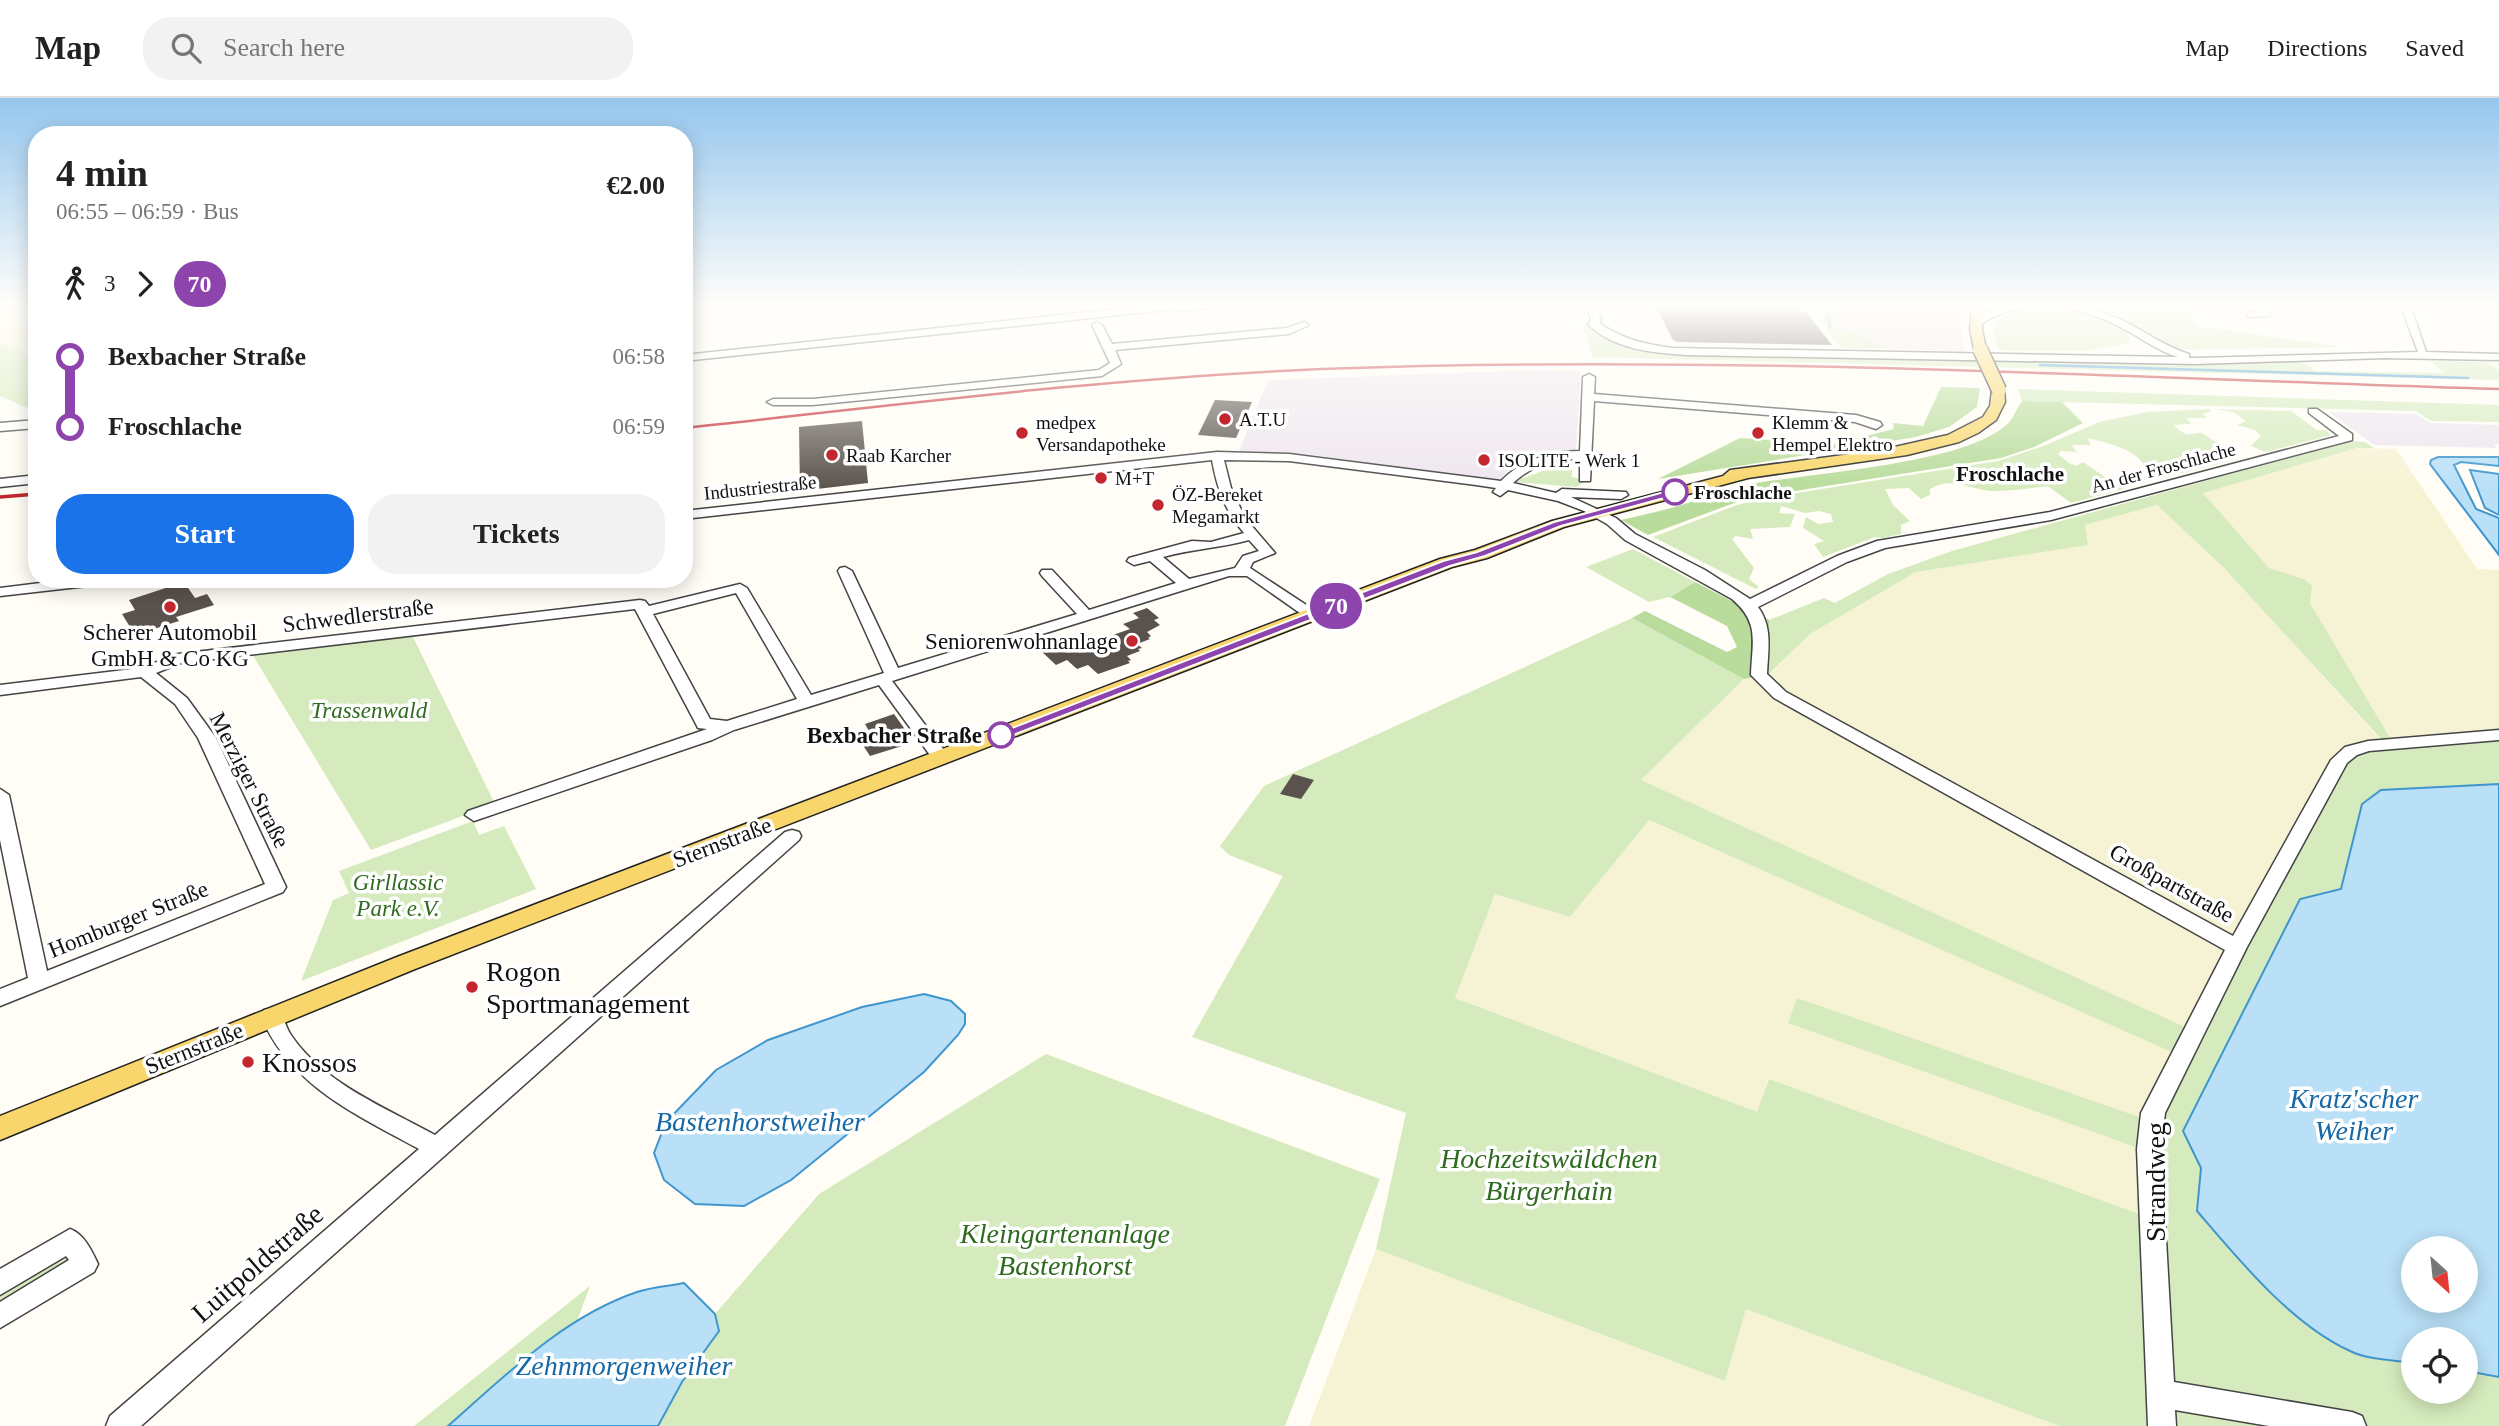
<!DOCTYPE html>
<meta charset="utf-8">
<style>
body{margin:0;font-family:"Times New Roman",serif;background:#f2f2f2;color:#222;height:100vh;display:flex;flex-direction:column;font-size:26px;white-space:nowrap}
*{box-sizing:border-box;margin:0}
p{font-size:23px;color:#767676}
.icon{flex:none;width:38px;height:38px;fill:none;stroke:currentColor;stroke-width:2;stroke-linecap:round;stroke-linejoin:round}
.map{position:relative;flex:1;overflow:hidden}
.sheet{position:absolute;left:28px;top:28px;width:665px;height:462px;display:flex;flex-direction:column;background:#fff;border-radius:28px;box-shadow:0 4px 18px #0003}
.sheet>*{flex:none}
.badge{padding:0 14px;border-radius:23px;font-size:24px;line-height:46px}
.needle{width:46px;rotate:153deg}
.buttons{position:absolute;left:2401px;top:1138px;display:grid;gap:14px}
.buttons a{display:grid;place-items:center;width:77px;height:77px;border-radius:50%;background:#fff;box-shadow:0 4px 18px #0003;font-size:35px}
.map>.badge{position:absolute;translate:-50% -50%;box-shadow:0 0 0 4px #fff}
.legs{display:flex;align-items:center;gap:10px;height:77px;padding:0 28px;font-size:23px}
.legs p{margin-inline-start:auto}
.head{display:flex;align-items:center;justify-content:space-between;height:119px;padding:0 28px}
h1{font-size:38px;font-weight:600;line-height:52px}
.button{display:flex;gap:14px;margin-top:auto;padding:14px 28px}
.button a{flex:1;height:80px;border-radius:28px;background:#1a73e8;color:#fff;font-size:28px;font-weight:600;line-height:80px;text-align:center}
.button a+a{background:#f2f2f2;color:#222}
ul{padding:0 28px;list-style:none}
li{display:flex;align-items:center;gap:24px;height:70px;font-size:26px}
li i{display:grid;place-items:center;width:10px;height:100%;margin:0 9px;background:currentColor}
li i::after{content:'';width:18px;height:18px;margin:-9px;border:5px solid;border-radius:50%;background:#fff}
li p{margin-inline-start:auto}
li:first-child i{background:linear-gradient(#0000 50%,currentColor 0)}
li:last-child i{background:linear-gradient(currentColor 50%,#0000 0)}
header{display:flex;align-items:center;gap:42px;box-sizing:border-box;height:98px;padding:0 35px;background:#fff;border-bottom:2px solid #e0e0e0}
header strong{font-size:33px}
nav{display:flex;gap:38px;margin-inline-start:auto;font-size:24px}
.search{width:490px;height:63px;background:#f2f2f2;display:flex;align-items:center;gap:18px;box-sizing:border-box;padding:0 24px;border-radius:28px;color:#767676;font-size:26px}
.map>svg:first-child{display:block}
</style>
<header>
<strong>Map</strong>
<div class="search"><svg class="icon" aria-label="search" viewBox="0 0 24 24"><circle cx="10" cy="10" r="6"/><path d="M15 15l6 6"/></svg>Search here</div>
<nav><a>Map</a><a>Directions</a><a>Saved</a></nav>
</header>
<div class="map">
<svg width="2499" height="1328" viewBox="0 0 2499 1328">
<rect width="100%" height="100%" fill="#fffdf5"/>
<!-- industrial -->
<path fill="#eee6ef" d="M1829,206h134l-3,20 5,27 -73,-2 -54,-22 -5,-5z
M1533,272l48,1 -5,80 -51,11 -19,10 -8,10 -184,-27 -75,-4 29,-71z
M2329,314l87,2 14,9 69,2v19l-5,1 3,3 -123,-3z"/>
<!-- farmland -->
<path fill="#f6f3d4" d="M0,207l37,14v39l-37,-15z
M2357,350l39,1 81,120 22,1v168l-338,485 -393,-143 -11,33 -302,-115 40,-104 75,23 78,-97 526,232 12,-24 -545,-248 103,-101 26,-5 40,-40 106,-62 171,-27 -2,-20 72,-20 67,63 157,172 8,-1 -79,-136 -6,-24 -35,-11 -67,-76z
M1376,1151l349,132 21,-72 313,117h-750z"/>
<!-- green -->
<path fill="#d5ebbd" d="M1821,206h8l4,18 5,5 54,22 -51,-1 -18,-24z
M2056,206h128l13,22 146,21 -172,3 -91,-42z
M2027,211c24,4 92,-1 103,30l-3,5 -41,7 -87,-1c-13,-28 3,-38 28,-41z
M1582,224c30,22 65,30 103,33l429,8 184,-3 18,11 129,2 -15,-12 56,1 13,8v10l-906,-23z
M0,245l37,15v54l-37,-16z
M2018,291l481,16v17l-68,-1 -15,-10 -394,-10z
M2209,311l2,2 -8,3 4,4h-21l5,6 -18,1c17,14 12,8 29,8l17,11h-4l-5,6 15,12 -67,17 -12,-5c1,-23 -42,-32 -59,-36l4,7h-20l6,7 -16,-1 -3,3 11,9 7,3 7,-4 22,15 16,4 6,7 -56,15 -23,-17c-18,2 -36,5 -54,5 -22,0 -42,-16 -64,-2v6l-9,4 -12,-11 -24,1 8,16 17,16 -9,4v9l-18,4 -8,-1 -52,20 -9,-13 10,-3 -21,-13 3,-11 12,7 15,-2 -2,-8 -12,-3 -14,2 -24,-7 -2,7 16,1 -5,13 -40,2 3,10 -17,-3 -4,3 22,29 -5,11 10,8 -3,2 -103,-52 84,-32 34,-8 227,-36 48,-16 53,-23 49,-10z
M2215,311l76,2 26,19h9l5,5 -65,17 -15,-6 10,-10 -6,-6 -18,-5 9,-4 -13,-9z
M2350,343l15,1 9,6h-17l-154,45 66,75 35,11 8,7 -2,17 80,135 -8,2 -158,-172 -67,-63 -72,20 3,20 -172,27 -106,62 -41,40v-54l55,-22 11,5 53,-29 64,-23z
M1568,360l12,3v3l-8,-1v14l16,3 -12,7 -61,-5 4,-6 5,2 37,-14 -4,-4z
M1633,451l62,33 -25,15 -21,5 -63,-35z
M1632,520l112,61 -103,101 546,248 -13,25 -525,-233 -79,97 -75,-23 -40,104 302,114 12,-33 392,143 -2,-98 83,-171 103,-190 11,-9 16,-5 127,-11v46l-118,6 -19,14 -21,85 -158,242 18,37 -4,43 155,142 61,10v28h53v-20l33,6v49h-440l-313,-117 -21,72 -349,-132 30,-136 -214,-76 91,-161 -54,-21 -9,-9 44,-60z
M411,535l84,171 -124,46 -119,-196z
M473,723l6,14 25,-9 32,63 -235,92 32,-81 16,-7 -10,-22z
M1797,900l348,121 -4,30 -353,-126z
M1046,956l334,125 -95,247h-627l24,-44 37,-51 -4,-17 104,-120z
M70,1142l15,24 -85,52v-33z
M590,1188l-13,35 -56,40 -73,65h-34z"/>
<!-- forest -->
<path fill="#b9dc9c" d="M1941,289l39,1 -3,19 -28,20 -33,10 -258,42 82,-41 94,6 60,-15 -1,-6 30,3z
M2022,303l40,1 21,21 -49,24 -33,11 -256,41 -97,36 -27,-15c22,-5 45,-10 67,-17 17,-5 33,-14 51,-17 66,-13 216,-20 265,-59 10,-7 11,-17 18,-26z
M1695,484l74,38v54l-25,5 -112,-61 13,-7 82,41 10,-5 -10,-21 -57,-29z"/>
<!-- water -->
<path fill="#b9e0f7" stroke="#3f96cf" stroke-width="2" fill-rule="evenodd" d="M2438,359h61v9l-38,-4 -7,3 22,44 23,9v37l-69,-91 1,-4z
M2470,372l29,4v41l-14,-7z
M2499,686v593l-33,-6v-32h-53v24c-19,-3 -45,-3 -63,-12 -59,-27 -111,-91 -153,-140l4,-43 -18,-37 117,-232 41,-10 21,-85 19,-14zM2413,1150h53v52h-53z
M924,896l27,7 14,13v10l-7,11 -34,37 -133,108 -47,26 -49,-2 -31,-24 -10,-27 12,-31 50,-52 52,-30 94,-33z
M684,1185l31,31 4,17 -37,51 -24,44h-210c57,-50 115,-109 189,-134 14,-5 32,-6 47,-9z"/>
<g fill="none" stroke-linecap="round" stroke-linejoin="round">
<!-- stream -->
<path stroke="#3f96cf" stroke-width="2.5" d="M1825,206l5,23
M2040,267l428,13"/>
</g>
<!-- building -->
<path fill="#5a524d" d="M1663,206h130l6,7 7,1 26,33 -154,-3 -5,-2 -17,-33z
M1215,302l37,2 -16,36 -38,-3z
M862,323l6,62 -68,8 -1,-64z
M763,386v11l-30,3 1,-11z
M184,484l11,16 12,-4 7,11 -38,12 3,4 -44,14 -13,-21 13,-4 -6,-10z
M1147,510l12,10 -5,2 6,5 -13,7 4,4 -3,2 2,1 -13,5 5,4 -4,1 2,2 -13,5 4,4 -3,1 2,2 -32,11 -10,-9 -11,4 -10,-9 -11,5 -15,-14 22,-8 5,1 8,6 7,-2 8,3 29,-11 -7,-5 17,-6 -7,-5 16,-6 -6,-5z
M894,616l15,21 -7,11 -32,10 -11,-17 10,-8 -4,-7z
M1293,676l21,6 -13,19 -21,-5z"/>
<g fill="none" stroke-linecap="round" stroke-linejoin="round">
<defs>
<path id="minor" d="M1164,206h58l-5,3 -36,4 -5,-2 -492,52v-6z
M1586,206h10l5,16 -2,3c23,16 48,22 75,25l504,9c-21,-6 -38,-20 -58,-30 -43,-23 -97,-30 -139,-3l-9,-2c17,-16 37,-18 60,-18 34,0 63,3 94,18 21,11 40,25 63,32v4h7l222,-6 -18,-48h10l16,48 73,2v6l-115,-2 -188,6 -510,-9c-33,-2 -74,-6 -98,-31l3,-4z
M2261,206h10l-1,12 -22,1v-4l13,-2z
M1097,224l5,3 10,19 175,-16 17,-6 5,3 -20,9 -174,16 6,14 -19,12 -289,29h-40l-6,-3 6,-3h40l286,-29 11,-7 -18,-38z
M1589,276l6,3 -1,17 262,21 24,7 2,3 -6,4 -21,-7 -261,-21 -4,80h-10v-22c-25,-1 -49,7 -67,24l43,10 6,-4 64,3 2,3 -7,4 -50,-2 45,21 19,16 70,36 45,29 87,-43 40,-15 173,-29 289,-76 -30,-23v-4h8l35,25v6l-301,80 -166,28 -38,14 -89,45c15,20 10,43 9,67l19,18 447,244 98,-176 14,-13 23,-6 131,-11v10l-130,11 -12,4 -10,8 -100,184 -82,166 -4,36 13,233 178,30 10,4 4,10h-97l-94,-16 1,16h-28l-11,-277 4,-36 84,-163 -451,-252 -23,-23c1,-34 9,-52 -19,-76l-107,-59 -18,-16 -23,-13 -26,-10 -50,-11 -8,6 -7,-4 3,-4 -20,-3 -187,-24 -65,-1 7,28 14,30 30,35 -22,9 -3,6 67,44 3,3 -3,3h-10l-60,-42h-18l-337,105 58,77 -9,5 -6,-1 -56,-77 -145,45 -22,10 -238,81 -9,-6 3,-4 239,-82 -9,-1 -2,-4 -61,-115 -454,54 -25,10 31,25 29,40 70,149 -3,5 -283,114v-17l28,-11 -28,-138v-51l9,6 38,176 218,-87 -67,-146 -23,-34 -34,-27 -141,18v-10l141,-17 37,-14 462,-54 5,1 4,5 91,-22 7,4 64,107 73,-22 -46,-102 2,-3 5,-1 7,4 46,97 179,-54 -35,-38 -2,-3 2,-3h10l37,40 87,-27 -26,-22 -16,4 -7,-4 2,-3 63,-17 19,1 33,-9c-19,-22 -27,-45 -32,-73l-528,59v-8l533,-59 72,2 212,27c20,-21 50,-30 79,-30l3,-74zM1249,442l10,11 -16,5 -8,12 -46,11 -26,-22c29,-8 57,-9 86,-17zM736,495l61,106 -70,22 -17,-2 -57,-105z
M37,322v8l-37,3v-8z
M37,377v8l-37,4v-8z
M73,481h48l-7,4 -114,13v-8z
M792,732l7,2 2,4 -2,4 -658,586h-35l4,-10 309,-267c-62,-34 -130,-64 -158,-133l3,-6 8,-2 8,2c4,8 6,18 11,25 32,48 95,73 144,100l350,-303z
M70,1131c14,5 22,22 28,35l-4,8 -94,56v-26l69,-42 -3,-4 -66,39v-26z"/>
<path id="major" d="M1972,206h12l-2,25 4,20 -6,4 -6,-4 -4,-20z
M1999,288l5,1 1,15 -9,18 -18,13 -19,9 -52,13 -159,23 -184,49 -77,31 -35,9 -1037,402 -415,171v-24l397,-159 1043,-398 35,-9 77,-29 171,-45 7,-6 151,-20 67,-15 35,-18 7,-11 2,-16z"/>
</defs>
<!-- minor casing -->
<use href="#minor" stroke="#444" stroke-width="3"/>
<!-- major casing -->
<use href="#major" stroke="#222" stroke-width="3"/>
<!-- minor -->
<use href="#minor" fill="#fff" fill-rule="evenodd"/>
<!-- major -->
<use href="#major" fill="#f9d66b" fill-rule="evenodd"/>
<!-- rail-far1 -->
<path stroke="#c4262e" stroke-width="2.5" d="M684,330c212,-23 424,-50 637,-59 391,-15 787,8 1178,20"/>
<!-- rail -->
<path stroke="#c4262e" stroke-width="3.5" d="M0,399l37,-3"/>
<defs>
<path id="major-bridge" d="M1980,251l19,41"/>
</defs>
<!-- major-bridge casing -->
<use href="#major-bridge" stroke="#222" stroke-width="17" stroke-linecap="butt"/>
<!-- major-bridge -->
<use href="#major-bridge" stroke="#f9d66b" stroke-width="14"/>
</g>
<!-- sky -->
<linearGradient id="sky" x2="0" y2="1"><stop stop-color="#95c6ee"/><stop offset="0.53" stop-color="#fffefa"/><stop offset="1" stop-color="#fffefa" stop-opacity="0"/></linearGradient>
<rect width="2499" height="392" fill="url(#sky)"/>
<!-- line-1 -->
<path fill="#8e44ad" stroke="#fff" stroke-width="2" d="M1675,391l4,1v4l-118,32 -76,30 -35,10 -445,172 -4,1 -7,-4 449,-174 34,-9 77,-30z"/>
<!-- markers -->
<g fill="#c4262e" stroke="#fff" stroke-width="2.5">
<circle cx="1225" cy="321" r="7"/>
<circle cx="1022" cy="335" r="7"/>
<circle cx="1758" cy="335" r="7"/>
<circle cx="832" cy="357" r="7"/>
<circle cx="1484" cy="362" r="7"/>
<circle cx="1101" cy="380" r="7"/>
<circle cx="1158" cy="407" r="7"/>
<circle cx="170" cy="509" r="7"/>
<circle cx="1132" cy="543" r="7"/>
<circle cx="472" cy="889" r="7"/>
<circle cx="248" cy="964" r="7"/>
</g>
<g fill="#fff" stroke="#8e44ad" stroke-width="3.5">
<circle cx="1675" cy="394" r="12"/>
<circle cx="1001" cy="637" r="12"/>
</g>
<g text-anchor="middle" stroke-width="7" stroke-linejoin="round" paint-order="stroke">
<!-- far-poi labels -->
<g font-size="19" fill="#111" stroke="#fff" text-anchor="start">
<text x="1239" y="328">A.T.U</text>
<text x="1036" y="331">medpex<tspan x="1036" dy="22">Versandapotheke</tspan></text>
<text x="1772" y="331">Klemm &amp;<tspan x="1772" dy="22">Hempel Elektro</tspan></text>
<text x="846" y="364">Raab Karcher</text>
<text x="1498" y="369">ISOLITE - Werk 1</text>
<text x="1115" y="387">M+T</text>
<text x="1172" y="403">ÖZ-Bereket<tspan x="1172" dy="22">Megamarkt</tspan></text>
</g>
<!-- far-street labels -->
<g font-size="19" fill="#111" stroke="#fff">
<text transform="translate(2163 369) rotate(-15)" y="7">An der Froschlache</text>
<text transform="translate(760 389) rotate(-6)" y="7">Industriestraße</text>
</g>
<!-- far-stop labels -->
<g font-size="19" font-weight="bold" fill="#111" stroke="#fff" text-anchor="start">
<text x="1694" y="401">Froschlache</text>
</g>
<!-- far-quarter labels -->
<g font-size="21" font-weight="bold" fill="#111" stroke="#fff">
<text x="2010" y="383">Froschlache</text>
</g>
<!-- street labels -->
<g font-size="23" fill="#111" stroke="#fff">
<text transform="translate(358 517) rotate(-7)" y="8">Schwedlerstraße</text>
<text transform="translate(250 682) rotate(63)" y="8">Merziger Straße</text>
<text transform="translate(722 744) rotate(-21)" y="8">Sternstraße</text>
<text transform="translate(2172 785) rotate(29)" y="8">Großpartstraße</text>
<text transform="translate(128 821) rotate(-22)" y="8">Homburger Straße</text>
<text transform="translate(194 950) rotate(-22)" y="8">Sternstraße</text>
</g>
<!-- poi labels -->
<g font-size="23" fill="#111" stroke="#fff">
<text x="170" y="542">Scherer Automobil<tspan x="170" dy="26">GmbH &amp; Co KG</tspan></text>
<text x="1118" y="551" text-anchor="end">Seniorenwohnanlage</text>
</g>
<!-- park labels -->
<g font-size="23" font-style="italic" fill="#2f6b1f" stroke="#fff">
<text x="369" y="620">Trassenwald</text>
<text x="398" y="792">Girllassic<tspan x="398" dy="26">Park e.V.</tspan></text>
</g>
<!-- stop labels -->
<g font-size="23" font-weight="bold" fill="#111" stroke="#fff" text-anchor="end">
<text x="982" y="645">Bexbacher Straße</text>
</g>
<!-- near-poi labels -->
<g font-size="28" fill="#111" stroke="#fff" text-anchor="start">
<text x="486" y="883">Rogon<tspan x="486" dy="32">Sportmanagement</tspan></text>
<text x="262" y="974">Knossos</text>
</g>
<!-- near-water labels -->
<g font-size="28" font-style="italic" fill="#1768a6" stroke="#fff">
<text x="2354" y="1010">Kratz'scher<tspan x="2354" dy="32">Weiher</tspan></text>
<text x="760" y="1033">Bastenhorstweiher</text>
<text x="624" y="1277">Zehnmorgenweiher</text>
</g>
<!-- near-park labels -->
<g font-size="28" font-style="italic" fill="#2f6b1f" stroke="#fff">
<text x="1549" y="1070">Hochzeitswäldchen<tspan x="1549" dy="32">Bürgerhain</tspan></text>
<text x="1065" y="1145">Kleingartenanlage<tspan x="1065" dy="32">Bastenhorst</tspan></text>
</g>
<!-- near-street labels -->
<g font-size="28" fill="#111" stroke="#fff">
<text transform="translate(2155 1084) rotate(-90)" y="10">Strandweg</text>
<text transform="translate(257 1165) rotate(-41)" y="10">Luitpoldstraße</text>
</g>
</g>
</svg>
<div class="buttons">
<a><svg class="needle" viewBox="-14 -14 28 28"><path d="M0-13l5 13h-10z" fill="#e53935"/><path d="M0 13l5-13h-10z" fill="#767676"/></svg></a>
<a><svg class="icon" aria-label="locate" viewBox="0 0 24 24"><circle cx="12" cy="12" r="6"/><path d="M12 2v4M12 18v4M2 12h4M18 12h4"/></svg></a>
</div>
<b class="badge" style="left:1336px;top:508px;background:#8e44ad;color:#fff">70</b>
<section class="sheet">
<div class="head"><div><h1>4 min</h1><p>06:55 – 06:59 · Bus</p></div><b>€2.00</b></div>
<div class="legs"><svg class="icon" aria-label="walk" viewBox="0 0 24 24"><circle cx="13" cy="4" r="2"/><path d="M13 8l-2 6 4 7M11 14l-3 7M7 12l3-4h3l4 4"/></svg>3<svg class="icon" aria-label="forward" viewBox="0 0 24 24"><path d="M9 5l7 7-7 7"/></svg><b class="badge" style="background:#8e44ad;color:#fff">70</b></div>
<ul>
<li><i style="color:#8e44ad"></i><b>Bexbacher Straße</b><p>06:58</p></li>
<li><i style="color:#8e44ad"></i><b>Froschlache</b><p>06:59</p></li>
</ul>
<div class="button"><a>Start</a><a>Tickets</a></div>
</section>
</div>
